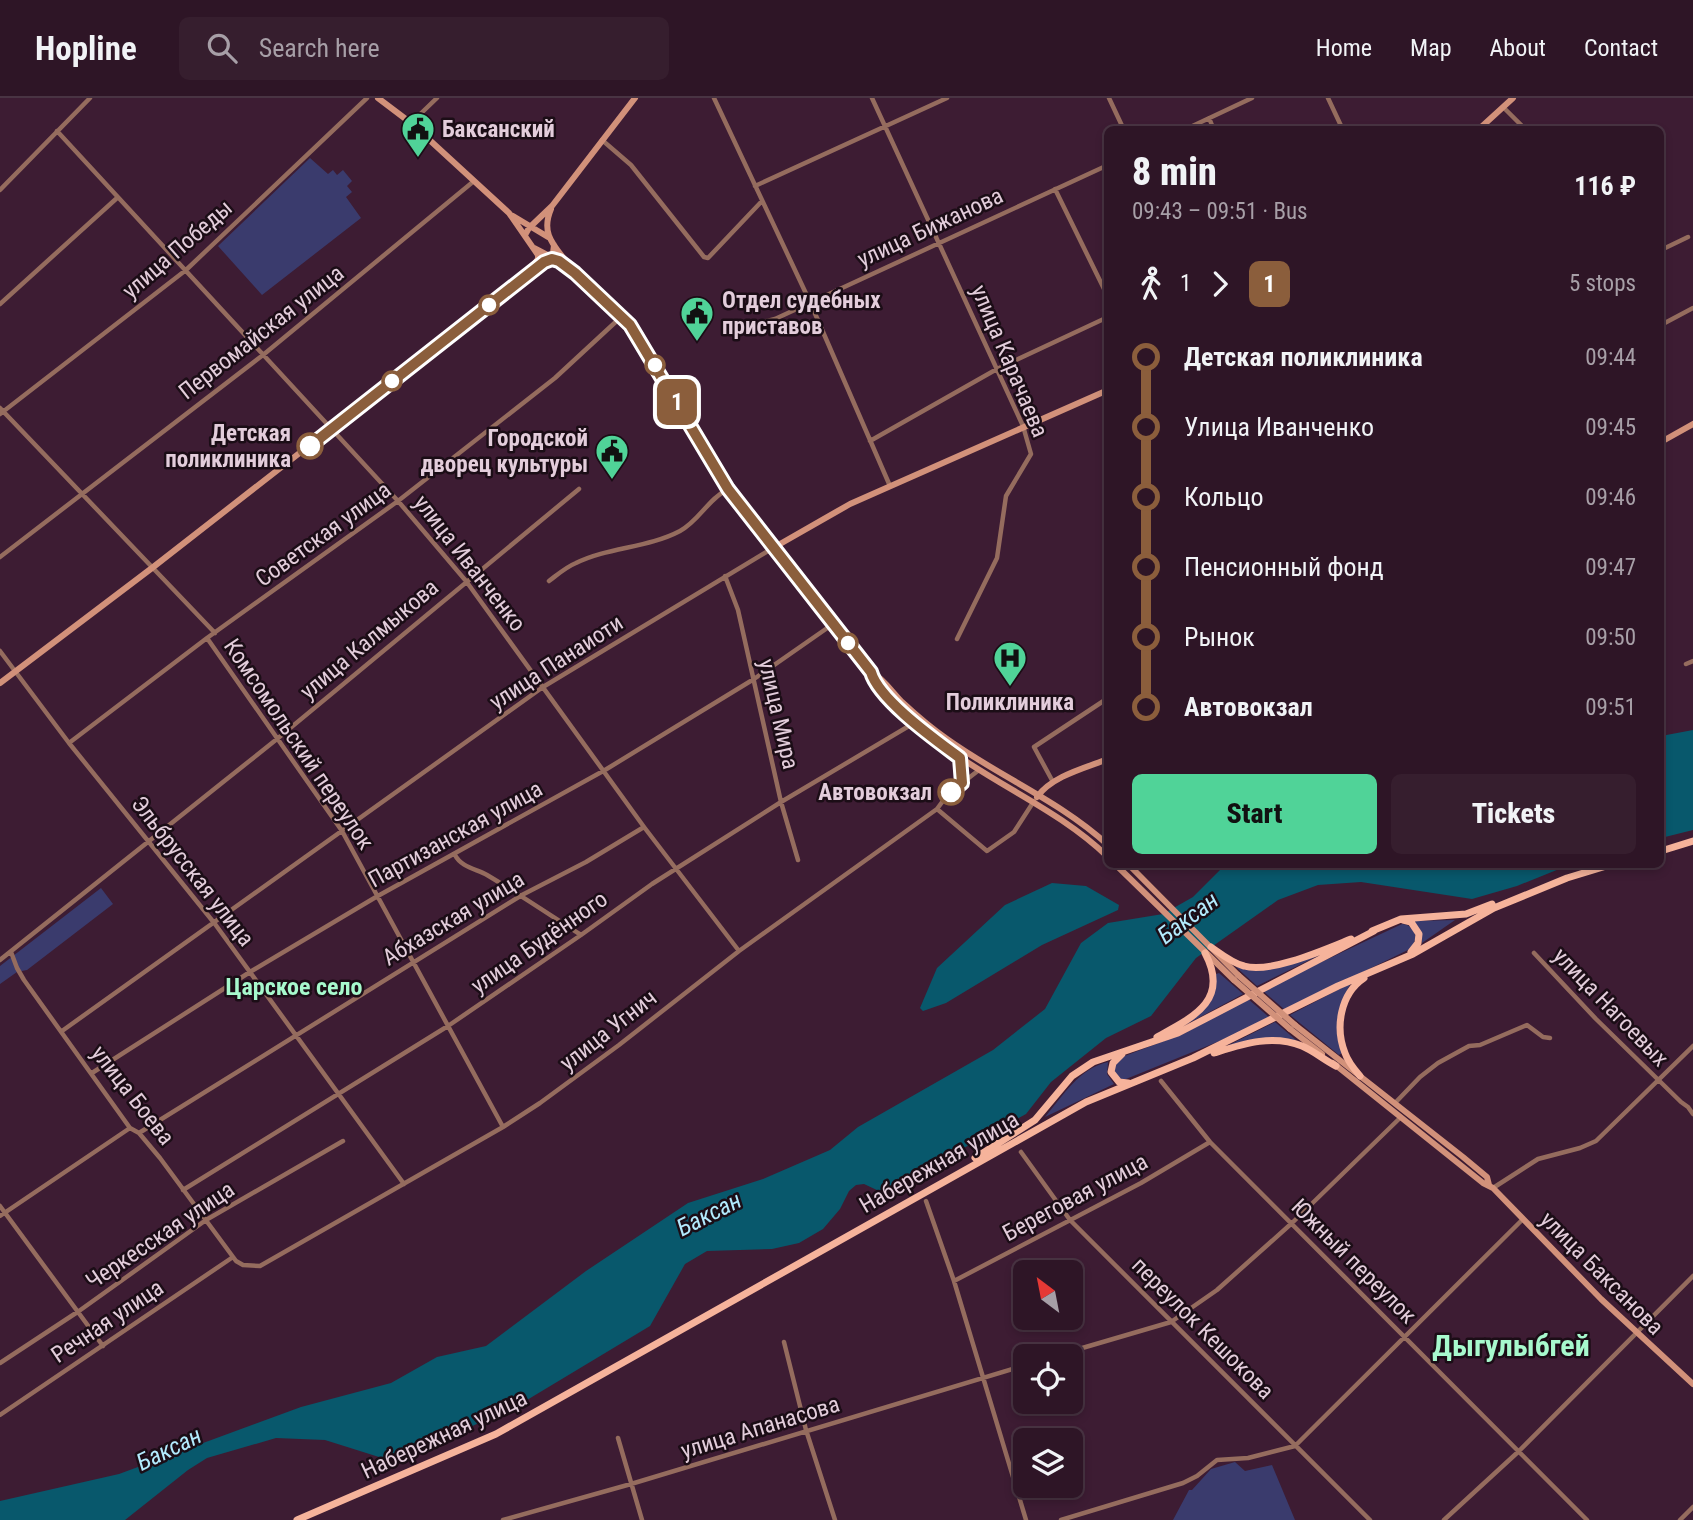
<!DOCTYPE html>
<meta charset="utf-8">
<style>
body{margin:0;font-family:"Roboto Condensed",sans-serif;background:#361e2e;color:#f1f3f6;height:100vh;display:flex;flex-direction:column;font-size:26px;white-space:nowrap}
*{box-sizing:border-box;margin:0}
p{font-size:23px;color:#a79fa7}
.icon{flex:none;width:38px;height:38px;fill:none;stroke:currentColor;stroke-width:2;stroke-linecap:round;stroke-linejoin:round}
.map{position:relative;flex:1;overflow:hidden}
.drawer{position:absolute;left:1104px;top:28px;width:560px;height:742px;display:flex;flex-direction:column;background:#2e1526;border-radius:10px;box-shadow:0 4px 10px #0003,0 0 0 2px #493443}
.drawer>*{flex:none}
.badge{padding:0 14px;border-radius:10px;font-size:24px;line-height:46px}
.needle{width:46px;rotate:328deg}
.tools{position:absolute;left:1013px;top:1162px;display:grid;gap:14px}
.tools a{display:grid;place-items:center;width:70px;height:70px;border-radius:10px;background:#2e1526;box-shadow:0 4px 10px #0003,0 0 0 2px #493443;font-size:35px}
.map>.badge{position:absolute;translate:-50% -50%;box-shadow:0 0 0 4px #fff}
.legs{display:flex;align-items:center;gap:10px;height:77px;padding:0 28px;font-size:23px}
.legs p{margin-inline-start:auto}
.head{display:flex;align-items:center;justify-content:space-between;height:119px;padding:0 28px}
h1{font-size:38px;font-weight:800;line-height:52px}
.cta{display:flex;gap:14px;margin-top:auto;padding:14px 28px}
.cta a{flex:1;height:80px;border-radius:10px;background:#50d398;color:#111;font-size:28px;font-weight:800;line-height:80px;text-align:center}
.cta a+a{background:#361e2e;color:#f1f3f6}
ul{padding:0 28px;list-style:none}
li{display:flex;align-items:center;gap:24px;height:70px;font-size:26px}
li i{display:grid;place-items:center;width:10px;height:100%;margin:0 9px;background:currentColor}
li i::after{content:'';width:18px;height:18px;margin:-9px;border:5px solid;border-radius:50%;background:#2e1526}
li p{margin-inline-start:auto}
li:first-child i{background:linear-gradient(#0000 50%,currentColor 0)}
li:last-child i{background:linear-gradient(currentColor 50%,#0000 0)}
header{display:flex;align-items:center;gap:42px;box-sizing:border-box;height:98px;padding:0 35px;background:#2e1526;border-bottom:2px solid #493443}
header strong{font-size:33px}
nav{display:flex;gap:38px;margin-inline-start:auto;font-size:24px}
.search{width:490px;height:63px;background:#361e2e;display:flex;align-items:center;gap:18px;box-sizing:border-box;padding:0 24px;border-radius:10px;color:#a79fa7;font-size:26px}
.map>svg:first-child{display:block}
</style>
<header>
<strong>Hopline</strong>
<div class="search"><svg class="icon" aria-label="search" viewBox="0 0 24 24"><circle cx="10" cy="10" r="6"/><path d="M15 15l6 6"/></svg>Search here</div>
<nav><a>Home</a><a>Map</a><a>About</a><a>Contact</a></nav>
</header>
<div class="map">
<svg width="1693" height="1422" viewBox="0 0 1693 1422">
<rect width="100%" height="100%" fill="#3d1c33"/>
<!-- green -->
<path fill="#3a3b6d" d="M310,60l18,16 5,-4 4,5 6,-5 9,11 -5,5 5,6 -6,5 15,21 -99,77 -44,-49z
M101,790l12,16 -86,66 -10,2 -17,12v-18z
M1455,822l-33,23v-10l-8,-12z
M1402,826c9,1 11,5 14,13l-4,11 -127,62 -23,-20z
M1340,847l-83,41 -21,-19 17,3z
M1219,875l24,21 -69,37c17,-10 42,-36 42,-57z
M1351,885c-14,24 -17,44 -9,70l-3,2 -49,-40z
M1247,900l23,20 -43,20 -101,41h-6l-5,-4 -1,-11 8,-7 63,-24z
M1275,924l21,18 -2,1c-29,-6 -43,-3 -71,7z
M1108,964l-1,12 7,10 -69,33c19,-22 33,-48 63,-55z
M1235,1364l10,9 27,-6 23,55h-122l16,-30h3l19,-21z"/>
<!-- water -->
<path fill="#08586c" d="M1693,632v100l-32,8v-102z
M1225,767h344l-52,21 -45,13 -111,-17 -43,3 -40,15 -82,58 -45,58 -45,22 -55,44 -25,32 -139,76 -8,1 -15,-7 -8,1 -7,6 -9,18 -17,20 -24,14 -27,6 -65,2 -22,13 -35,62 -128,77 -112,52 -31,2 -54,-17 -49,-2 -69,20 -19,12 -63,50h-125v-19l119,-27 182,-67 90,-24 46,-26 49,-11 100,-75 102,-68 75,-24 67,-29 28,-23 135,-77 52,-41 36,-66 27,-20 55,-9 30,-17z
M1052,785l34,3 33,19 -1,5 -76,35 -96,58 -23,8 -3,-3 17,-40 68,-63z"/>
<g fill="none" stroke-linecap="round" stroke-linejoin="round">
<!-- street -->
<path stroke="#956c5e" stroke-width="4.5" d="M714,0l96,204 80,184
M872,0l151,328 8,28 -25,42 -9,62 -40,81
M1109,0l15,32
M1328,0l15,32
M1503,9l23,23
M1209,20l5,12
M411,25l26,-25
M1184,32l68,-32
M57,33l341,370 68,80 178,246 95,124
M602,42l29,25 73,92 4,1 54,-57
M755,88l192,-88
M1055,91l53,108
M0,92l90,-92
M1661,152l27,-13
M0,206l117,-106
M1661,227l32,-17
M726,234l49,-13 333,-154
M0,310l215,225
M0,316l186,-144 181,-172
M870,343l127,-72 111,-52
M0,459l263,-202 211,-174
M725,478l13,34 43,192 17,58
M549,483c8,-6 17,-14 27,-18 32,-16 72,-15 104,-32 19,-10 28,-32 48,-42
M207,540l135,193 161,296
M0,553l69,92 146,181 189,260
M1686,566l7,-3
M69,645l138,-105 191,-137 157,-123 66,-61
M1053,684l-19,-35 74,-49
M937,711l50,42 27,-19 20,-31
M455,757c6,12 21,14 32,20 32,19 63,40 94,60
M11,854l6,16 7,12 106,148 9,5 21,25 76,103 7,4 17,1 243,-139 37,-24 79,-58 120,-94 198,-142 11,-15 31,-24
M1534,855l62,66 85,83 7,5 5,7
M0,862l277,-221 302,-250
M62,933l481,-344 230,-139
M92,975l158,-101 126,-75 229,-127 149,-91 79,-55
M1161,983l49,61 377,378
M1395,1005l25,-26 18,-14 31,-17 11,-1 47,-20 16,12 7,1
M139,1035l383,-238 64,-33 58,-35
M1021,1054l49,68 300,300
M1493,1090l45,-29 42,-11 16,-7 97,-95
M183,1092l265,-164 133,-91 71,-51 129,-82 133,-79
M926,1103l28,80 72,239
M0,1108l103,140
M0,1118l130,-88
M954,1183l187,-98 69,-41
M784,1244l22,88 29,90
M1055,1258l116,-34 46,-32 75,-67 109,-106
M0,1265l79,-52 127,-91 137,-79
M0,1317l233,-158
M618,1340l24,82
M503,1422l128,-36 395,-119
M1061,1422l122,-37 14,-7 20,-16 31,-2 47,-12 228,-227
M1444,1422l74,-68 175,-176
M1680,1422l13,-13"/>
<!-- secondary -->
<path stroke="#d2917a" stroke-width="6" d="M378,0l33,25 98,90 29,42v4l-8,11
M1478,32l35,-32
M551,111c-12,28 7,39 21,61
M513,118l35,21
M525,137l4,-7 23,-22 83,-108
M534,150l25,13 15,12 56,52 98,164 162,210c22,22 45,42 71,59 50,34 102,56 147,99
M1661,344l32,-18
M773,450l77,-44 258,-114
M871,574c12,6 21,20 31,30 14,13 29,26 45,37 53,38 113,62 161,106
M0,585l152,-115 386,-301 15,-14 1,-8
M1037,699c15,-21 48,-29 71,-38
M1115,766l119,116
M1128,766l110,111
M1295,927l168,132 24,20 2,8
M1290,931l32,25
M1333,965l150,120 10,5 108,111 92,85"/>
<!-- primary -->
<path stroke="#f6b39b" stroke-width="7" d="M1661,753l32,-10
M1403,822l8,2 8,12 -1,9 -7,9
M1372,833l29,-12 65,-5 26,-10
M1211,849c10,7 21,16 33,19 26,8 82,-17 107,-27
M1157,939c37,-20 73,-37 48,-84
M1214,955c29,-9 58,-19 88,-7 12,5 22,14 34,20
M1122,956l-9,9 -2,9 8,10 9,1
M1360,978c-6,-7 -12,-14 -15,-23 -10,-25 -5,-59 19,-75
M975,1060l60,-38 37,-44 21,-14 85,-29 196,-102
M297,1422l199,-86 590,-332 107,-44 145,-72 75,-32 81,-46 73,-30 46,-14"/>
<!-- secondary-bridge -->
<path stroke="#d2917a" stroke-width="6" d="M1238,877l57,50
M1234,882l56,49"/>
</g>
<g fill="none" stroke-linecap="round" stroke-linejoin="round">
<defs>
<path id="line-1" d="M310,348l234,-184 8,-3 7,2 16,12 55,52 98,164 143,183c8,28 65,68 89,86l2,25 -11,9"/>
</defs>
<!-- line-1 casing -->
<use href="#line-1" stroke="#fff" stroke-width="16"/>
<!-- line-1 -->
<use href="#line-1" stroke="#8b5e3c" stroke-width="10"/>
</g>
<!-- icons -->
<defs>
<symbol id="civic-pin" viewBox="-11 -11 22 30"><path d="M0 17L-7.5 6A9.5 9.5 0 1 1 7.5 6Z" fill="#50d398" stroke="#1b0d16"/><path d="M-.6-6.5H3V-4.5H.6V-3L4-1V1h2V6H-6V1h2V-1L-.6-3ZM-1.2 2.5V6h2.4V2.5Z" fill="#111"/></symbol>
<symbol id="hospital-pin" viewBox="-11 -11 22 30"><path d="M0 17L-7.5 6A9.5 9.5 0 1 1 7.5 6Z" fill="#50d398" stroke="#1b0d16"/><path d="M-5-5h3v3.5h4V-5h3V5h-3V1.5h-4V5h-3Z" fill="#111"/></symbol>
</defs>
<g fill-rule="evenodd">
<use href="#civic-pin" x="399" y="12" width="38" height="52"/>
<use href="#civic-pin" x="678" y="196" width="38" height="52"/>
<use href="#civic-pin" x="593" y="334" width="38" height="52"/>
<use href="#hospital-pin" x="991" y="541" width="38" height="52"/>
</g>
<!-- markers -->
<g fill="#fff" stroke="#8b5e3c" stroke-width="3.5">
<circle cx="489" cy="207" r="9"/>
<circle cx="655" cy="267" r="9"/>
<circle cx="392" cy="283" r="9"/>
<circle cx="310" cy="348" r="12"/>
<circle cx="848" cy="545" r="9"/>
<circle cx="951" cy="694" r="12"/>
</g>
<g text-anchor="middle" stroke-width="5" stroke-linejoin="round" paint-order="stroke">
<!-- poi labels -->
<g font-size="23" font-weight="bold" fill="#e3cddb" stroke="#1b0d16" text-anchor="start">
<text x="442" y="39">Баксанский</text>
<text x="722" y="210">Отдел судебных<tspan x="722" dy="26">приставов</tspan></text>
<text x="588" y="348" text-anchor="end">Городской<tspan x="588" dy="26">дворец культуры</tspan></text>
<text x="1010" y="612" text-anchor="middle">Поликлиника</text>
</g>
<!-- street labels -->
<g font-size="23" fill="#e3cddb" stroke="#1b0d16">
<text transform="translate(930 129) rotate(-25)" y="8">улица Бижанова</text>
<text transform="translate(177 151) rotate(-41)" y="8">улица Победы</text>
<text transform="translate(261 234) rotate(-38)" y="8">Первомайская улица</text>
<text transform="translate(1010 263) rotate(67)" y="8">улица Карачаева</text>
<text transform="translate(323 436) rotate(-36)" y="8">Советская улица</text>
<text transform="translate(470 465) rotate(52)" y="8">улица Иванченко</text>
<text transform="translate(369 541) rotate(-40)" y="8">улица Калмыкова</text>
<text transform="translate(556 564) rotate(-33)" y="8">улица Панаиоти</text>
<text transform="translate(779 616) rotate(77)" y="8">улица Мира</text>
<text transform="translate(299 646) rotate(56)" y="8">Комсомольский переулок</text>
<text transform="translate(455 736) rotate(-29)" y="8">Партизанская улица</text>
<text transform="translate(193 773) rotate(52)" y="8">Эльбрусская улица</text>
<text transform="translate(453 820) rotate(-31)" y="8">Абхазская улица</text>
<text transform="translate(539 844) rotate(-35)" y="8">улица Будённого</text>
<text transform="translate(1611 909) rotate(46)" y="8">улица Нагоевых</text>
<text transform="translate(608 932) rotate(-38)" y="8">улица Угнич</text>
<text transform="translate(133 997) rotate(52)" y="8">улица Боева</text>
<text transform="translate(939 1064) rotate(-30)" y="8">Набережная улица</text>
<text transform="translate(1075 1099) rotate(-28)" y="8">Береговая улица</text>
<text transform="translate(160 1137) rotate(-34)" y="8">Черкесская улица</text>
<text transform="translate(1354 1163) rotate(45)" y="8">Южный переулок</text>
<text transform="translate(1602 1175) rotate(45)" y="8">улица Баксанова</text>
<text transform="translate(107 1223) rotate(-34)" y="8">Речная улица</text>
<text transform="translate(1203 1230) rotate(45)" y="8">переулок Кешокова</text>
<text transform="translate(760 1329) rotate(-17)" y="8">улица Апанасова</text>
<text transform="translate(444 1336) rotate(-25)" y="8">Набережная улица</text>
</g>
<!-- stop labels -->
<g font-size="23" font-weight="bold" fill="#e3cddb" stroke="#1b0d16" text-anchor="end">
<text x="291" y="343">Детская<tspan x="291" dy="26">поликлиника</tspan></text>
<text x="932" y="702">Автовокзал</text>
</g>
<!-- water labels -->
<g font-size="24" font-style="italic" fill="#b3ebfe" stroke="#1b0d16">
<text transform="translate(1188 820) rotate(-37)" y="8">Баксан</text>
<text transform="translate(709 1116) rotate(-27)" y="8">Баксан</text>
<text transform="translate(169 1351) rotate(-26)" y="8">Баксан</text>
</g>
<!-- neighbourhood labels -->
<g font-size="24" font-weight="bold" fill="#a7f9cd" stroke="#1b0d16">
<text x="294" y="897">Царское село</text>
</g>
<!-- district labels -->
<g font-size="30" font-weight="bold" fill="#a7f9cd" stroke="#1b0d16">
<text x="1511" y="1258">Дыгулыбгей</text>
</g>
</g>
</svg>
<div class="tools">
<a><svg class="needle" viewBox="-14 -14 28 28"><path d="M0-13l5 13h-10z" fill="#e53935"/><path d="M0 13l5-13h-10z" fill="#a79fa7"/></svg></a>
<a><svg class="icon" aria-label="locate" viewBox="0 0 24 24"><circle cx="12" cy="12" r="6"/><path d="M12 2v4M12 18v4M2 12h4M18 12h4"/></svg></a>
<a><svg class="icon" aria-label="layers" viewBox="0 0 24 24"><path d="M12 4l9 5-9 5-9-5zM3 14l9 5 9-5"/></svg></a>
</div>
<b class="badge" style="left:677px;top:304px;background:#8b5e3c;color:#fff">1</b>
<section class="drawer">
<div class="head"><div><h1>8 min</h1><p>09:43 – 09:51 · Bus</p></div><b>116 ₽</b></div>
<div class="legs"><svg class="icon" aria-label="walk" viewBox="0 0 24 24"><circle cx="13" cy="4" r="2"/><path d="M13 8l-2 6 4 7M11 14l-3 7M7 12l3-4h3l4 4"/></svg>1<svg class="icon" aria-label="forward" viewBox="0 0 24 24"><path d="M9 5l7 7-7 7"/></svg><b class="badge" style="background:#8b5e3c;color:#fff">1</b><p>5 stops</p></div>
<ul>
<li><i style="color:#8b5e3c"></i><b>Детская поликлиника</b><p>09:44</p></li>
<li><i style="color:#8b5e3c"></i><span>Улица Иванченко</span><p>09:45</p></li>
<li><i style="color:#8b5e3c"></i><span>Кольцо</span><p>09:46</p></li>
<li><i style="color:#8b5e3c"></i><span>Пенсионный фонд</span><p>09:47</p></li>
<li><i style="color:#8b5e3c"></i><span>Рынок</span><p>09:50</p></li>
<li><i style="color:#8b5e3c"></i><b>Автовокзал</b><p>09:51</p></li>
</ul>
<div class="cta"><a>Start</a><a>Tickets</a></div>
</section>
</div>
